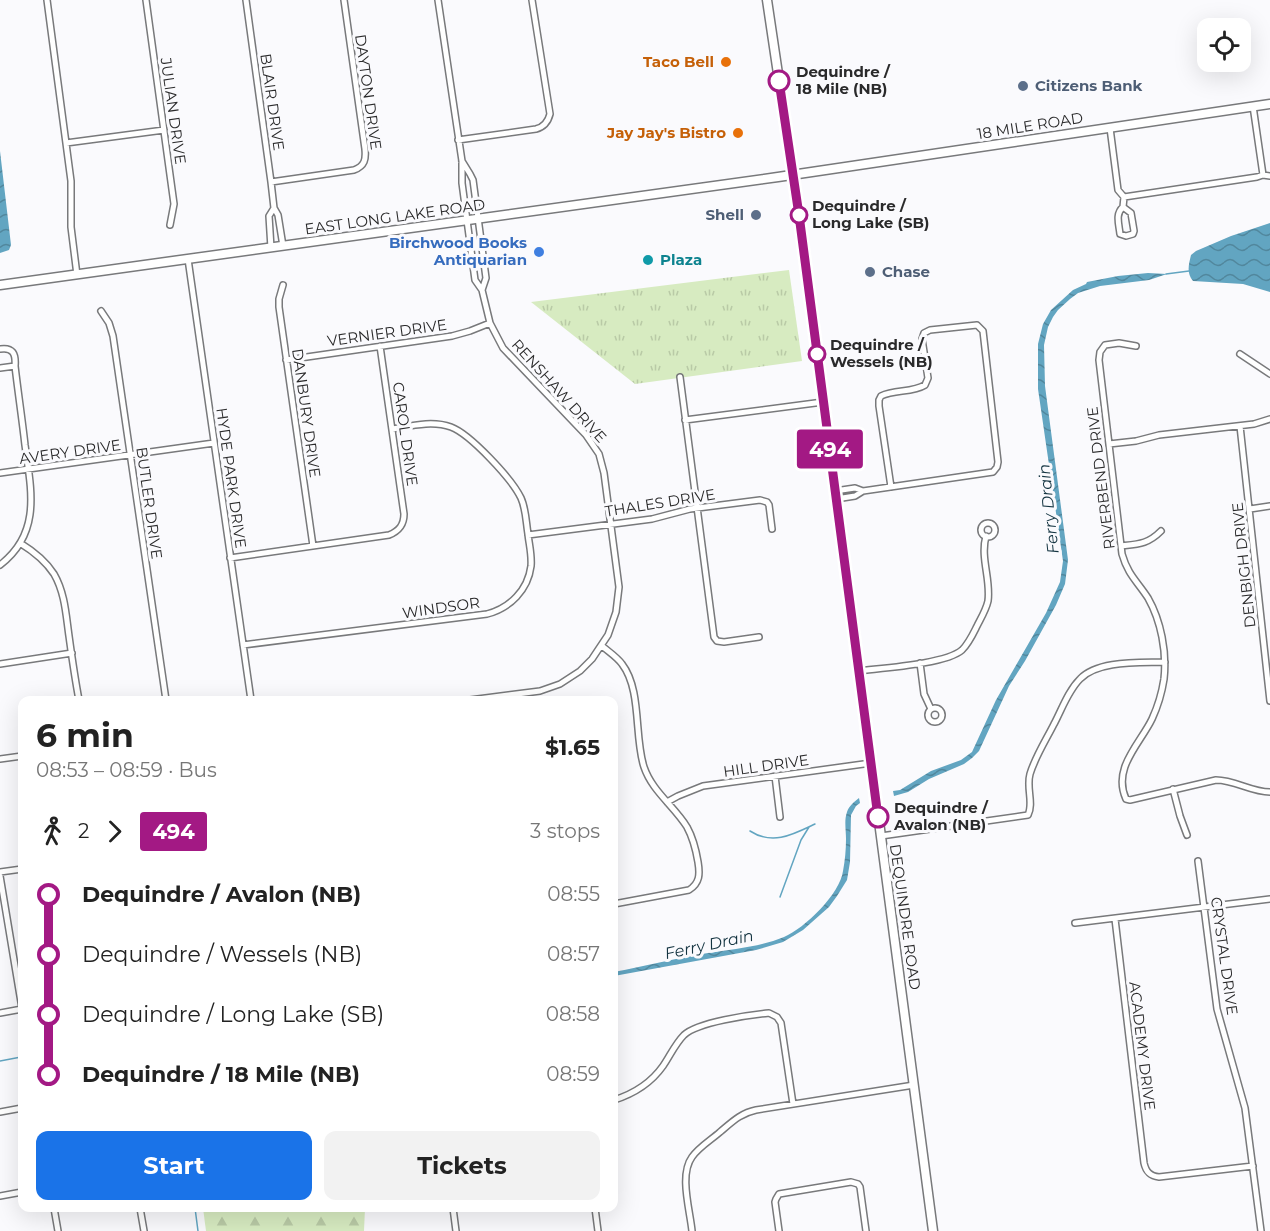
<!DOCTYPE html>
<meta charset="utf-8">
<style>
body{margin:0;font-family:Montserrat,sans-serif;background:#f2f2f2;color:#222;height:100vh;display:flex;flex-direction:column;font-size:22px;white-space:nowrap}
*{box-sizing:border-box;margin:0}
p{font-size:20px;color:#767676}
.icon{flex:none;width:33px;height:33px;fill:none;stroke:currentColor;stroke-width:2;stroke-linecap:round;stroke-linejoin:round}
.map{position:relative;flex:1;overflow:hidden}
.sheet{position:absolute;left:18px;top:696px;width:600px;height:516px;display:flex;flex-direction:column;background:#fff;border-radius:12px;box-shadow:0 6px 24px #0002}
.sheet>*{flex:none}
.badge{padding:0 12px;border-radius:4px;font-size:21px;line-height:39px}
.buttons{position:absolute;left:1197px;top:18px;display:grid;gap:12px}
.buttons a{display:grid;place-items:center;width:54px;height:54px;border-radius:12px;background:#fff;box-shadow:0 6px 24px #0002;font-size:30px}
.map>.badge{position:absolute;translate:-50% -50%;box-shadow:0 0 0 3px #fff}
.legs{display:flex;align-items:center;gap:9px;height:66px;padding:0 18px;font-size:20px}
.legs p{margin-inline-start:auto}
.overview{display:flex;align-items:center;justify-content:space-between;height:102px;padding:0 18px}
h1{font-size:33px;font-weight:700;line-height:45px}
.cta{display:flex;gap:12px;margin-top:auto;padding:12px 18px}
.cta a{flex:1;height:69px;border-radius:12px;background:#1a73e8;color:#fff;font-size:24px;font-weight:700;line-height:69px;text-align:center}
.cta a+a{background:#f2f2f2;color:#222}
ul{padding:0 18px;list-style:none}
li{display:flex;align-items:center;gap:21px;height:60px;font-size:22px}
li i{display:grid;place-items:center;width:9px;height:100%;margin:0 8px;background:currentColor}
li i::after{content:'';width:15px;height:15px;margin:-8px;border:4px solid;border-radius:50%;background:#fff}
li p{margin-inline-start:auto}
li:first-child i{background:linear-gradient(#0000 50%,currentColor 0)}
li:last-child i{background:linear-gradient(currentColor 50%,#0000 0)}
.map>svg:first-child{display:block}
</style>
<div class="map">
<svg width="1270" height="1231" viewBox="0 0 1270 1231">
<defs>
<pattern id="grass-tufts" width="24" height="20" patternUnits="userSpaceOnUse" patternTransform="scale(1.5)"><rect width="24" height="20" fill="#d7ebc1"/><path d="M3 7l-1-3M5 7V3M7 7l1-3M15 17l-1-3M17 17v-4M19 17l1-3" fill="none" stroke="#b9caa6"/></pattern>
<pattern id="forest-firs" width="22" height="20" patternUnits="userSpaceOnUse" patternTransform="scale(1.5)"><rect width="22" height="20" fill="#d7ebc1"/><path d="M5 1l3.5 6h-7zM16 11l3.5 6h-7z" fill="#b9caa6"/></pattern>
<pattern id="water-waves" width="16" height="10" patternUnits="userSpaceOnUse" patternTransform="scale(1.5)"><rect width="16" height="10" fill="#62a5c1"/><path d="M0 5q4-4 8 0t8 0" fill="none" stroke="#51879d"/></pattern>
</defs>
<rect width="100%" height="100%" fill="#fafafd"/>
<!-- grass -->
<path fill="url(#grass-tufts)" d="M789,270l13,91 -167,23 -104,-82z"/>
<!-- forest -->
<path fill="url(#forest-firs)" d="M203,1208h162l-1,23h-158z"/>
<!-- water -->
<path fill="url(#water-waves)" d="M0,151l11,94 -2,5 -9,3z
M1270,223v69l-27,-8 -50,-3c-7,-8 -4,-17 -2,-26l5,-4 35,-15z
M1148,273l19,1 -18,6 -49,6 -22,7 -8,6 -12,11 -5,7 -5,10 -4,18 1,41 23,174 -3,24 -9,21 -31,56 -16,25 -30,65 -7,7 -8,6 -35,15 -21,13 -14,4 -1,-5 7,-1 31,-19 30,-11 11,-8 24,-52 50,-87 14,-31 3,-21 -25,-172v-45l5,-20 8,-14 22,-20 13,-6 1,-2 31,-6z
M859,798l1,5 -4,3 -5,9 -1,47 -3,18 -10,16 -8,11 -26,23 -20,12 -27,8 -142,26v-4c31,-6 62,-14 94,-19 25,-4 52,-6 76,-16 21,-9 56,-43 59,-66 2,-11 3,-21 3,-32 0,-9 -2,-19 1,-27 2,-6 7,-10 12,-14z"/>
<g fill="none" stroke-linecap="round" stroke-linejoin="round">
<!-- stream -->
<path stroke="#62a5c1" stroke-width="1.5" d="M1166,274l23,-3
M750,831c23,15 44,3 65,-7
M780,897l21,-57 8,-13
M0,1061l21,-4
M195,1208l3,23"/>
<defs>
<path id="street" d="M47,0l24,181v46l6,48
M146,0l28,204 -4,21
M246,0l25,182 3,26
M438,0l24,161v22l13,97 7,10 8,33 13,25 83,87 13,19 5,19 15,114 -3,25 -8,23 -16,24 -12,12 -20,13 -20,7 -70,9
M1253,106l10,69
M1110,128l8,62 6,7 -1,10c-8,7 -4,17 -3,27l6,2 7,-2 1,-3 -3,-18 -8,-6
M458,140l78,-11c8,-2 12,-7 14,-15l-18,-114
M66,143l98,-13
M462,161l8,13 3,6 13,98 -4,12
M271,182l83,-12c11,-4 12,-11 11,-21l-21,-149
M1124,197l133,-20 6,-2 7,1
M271,248l-2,-32 5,-8 4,7 5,31
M188,259l63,441
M283,285l-4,14v8l34,239
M101,311l8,12 4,13 53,364
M1136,346l-17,-3 -14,2 -5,7 -1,8 23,194c6,21 15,27 26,44 13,23 19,54 16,81 -2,13 -6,27 -12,40 -12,25 -40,49 -26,80l4,1 86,-20c19,0 35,12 54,12
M0,349c13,-2 16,5 15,17l-15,2
M1240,354l30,20
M286,360l166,-24 18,-5 20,-8
M680,377l34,260 3,4 7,1 35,-5
M685,420l138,-18
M1240,426l30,275
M1109,444l27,-3 23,-6 95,-11 16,-5
M0,473l214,-30
M835,491l20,-3 8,3
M836,499l19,-3 8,-5 130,-19 4,-5 1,-5 -15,-131 -6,-6 -47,5 -6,3 -2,6 6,39 -3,7c-13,8 -30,4 -44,11l-2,4v6l12,81
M1250,509l20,-3
M981 530a7 7 0 1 1 14 0a7 7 0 1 1-14 0Z
M528,535l124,-16 38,-10 70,-9 7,2 2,3 3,24
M20,543c13,8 25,17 34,31 11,19 12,41 15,62 3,22 6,43 10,64
M1121,546c18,-2 27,-2 40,-15
M230,558l159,-23c10,-4 15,-10 15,-21l-24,-168
M0,565c42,-32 31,-76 25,-120 -3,-27 -7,-53 -10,-79
M243,645l244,-31c23,-6 41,-24 44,-48 1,-11 -2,-22 -3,-32 -2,-12 -2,-25 -7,-36 -9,-19 -51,-64 -70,-71 -19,-7 -41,-1 -59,2
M602,646c7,6 15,11 20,18 20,26 12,73 22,103 8,24 30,39 43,60 6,11 9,23 11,35 2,12 2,21 -9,28l-75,14
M920,663l4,31 7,15
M0,664l72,-11
M859,671c24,-3 87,-7 103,-21 7,-7 11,-16 15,-24 4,-8 9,-16 11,-25 3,-22 -8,-43 -2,-65
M928 715a7 7 0 1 1 14 0a7 7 0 1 1-14 0Z
M0,759l22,-3
M775,776l5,41
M1173,789l7,27 7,19
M667,802l11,-6 25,-10 168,-23
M881,836l147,-21c6,-12 -2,-27 2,-41 5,-17 16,-34 24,-50 8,-15 14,-33 26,-45 18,-19 60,-16 85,-17
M1198,861l19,148 28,99 16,123
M0,872l22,-3
M0,876l22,132
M1115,919l29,244c2,9 6,13 15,14l94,-11
M1075,923l195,-24
M0,1013l22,-4
M614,1100c19,-6 37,-17 49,-34 7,-10 12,-22 21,-31 14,-13 65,-20 85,-22l8,4 4,6 12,81
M0,1112l22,-4
M0,1196l22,-4
M54,1208l4,23
M140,1208l4,23
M453,1208l3,23
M595,1208l3,23
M692,1231c-2,-21 -13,-56 0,-74 7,-10 19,-17 28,-25 12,-10 21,-19 36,-22l158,-25
M779,1231l-4,-29 1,-3 3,-5 72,-12 7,2 2,3 6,44"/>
<path id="secondary" d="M767,0l32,215 134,1016
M0,285l778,-108 492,-73"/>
</defs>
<!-- street casing -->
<use href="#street" stroke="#78797b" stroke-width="8"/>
<!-- secondary casing -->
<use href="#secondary" stroke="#78797b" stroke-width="11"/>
<!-- street -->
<use href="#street" stroke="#fff" stroke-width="5"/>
<!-- secondary -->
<use href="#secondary" stroke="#fff" stroke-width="8"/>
</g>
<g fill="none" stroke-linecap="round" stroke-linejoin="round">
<defs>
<path id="line-1" d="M779,81l20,134 79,602"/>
</defs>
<!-- line-1 casing -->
<use href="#line-1" stroke="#fff" stroke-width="14"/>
<!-- line-1 -->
<use href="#line-1" stroke="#a31984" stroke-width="9"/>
</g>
<!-- markers -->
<g fill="#e8710a" stroke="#fafafd" stroke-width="2">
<circle cx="726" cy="62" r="6"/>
<circle cx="738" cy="133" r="6"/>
</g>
<g fill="#fff" stroke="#a31984" stroke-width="3">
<circle cx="779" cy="81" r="10"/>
<circle cx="799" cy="215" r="8"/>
<circle cx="817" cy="354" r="8"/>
<circle cx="878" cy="817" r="10"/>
</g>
<g fill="#5c6f8a" stroke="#fafafd" stroke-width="2">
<circle cx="1023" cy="86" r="6"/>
<circle cx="756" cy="215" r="6"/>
<circle cx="870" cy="272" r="6"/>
</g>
<circle fill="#3f7fe0" stroke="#fafafd" stroke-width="2" cx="539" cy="252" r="6"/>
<circle fill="#0f9aa8" stroke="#fafafd" stroke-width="2" cx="648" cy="260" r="6"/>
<g text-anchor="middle" stroke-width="6" stroke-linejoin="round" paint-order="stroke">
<!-- food labels -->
<g font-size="15" font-weight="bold" fill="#c56008" stroke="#fafafd" text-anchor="end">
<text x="714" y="67">Taco Bell</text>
<text x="726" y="138">Jay Jay's Bistro</text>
</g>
<!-- stop labels -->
<g font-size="15" font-weight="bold" fill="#2a2a2b" stroke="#fafafd" text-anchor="start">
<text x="796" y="77">Dequindre /<tspan x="796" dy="17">18 Mile (NB)</tspan></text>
<text x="812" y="211">Dequindre /<tspan x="812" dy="17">Long Lake (SB)</tspan></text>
<text x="830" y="350">Dequindre /<tspan x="830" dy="17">Wessels (NB)</tspan></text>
<text x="894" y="813">Dequindre /<tspan x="894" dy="17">Avalon (NB)</tspan></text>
</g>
<!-- service labels -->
<g font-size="15" font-weight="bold" fill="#4e5e75" stroke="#fafafd" text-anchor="start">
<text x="1035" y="91">Citizens Bank</text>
<text x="744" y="220" text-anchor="end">Shell</text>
<text x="882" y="277">Chase</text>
</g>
<!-- street labels -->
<g font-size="15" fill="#2a2a2b" stroke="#fafafd">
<text transform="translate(368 92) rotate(82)" y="5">DAYTON DRIVE</text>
<text transform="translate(272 102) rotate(82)" y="5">BLAIR DRIVE</text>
<text transform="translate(173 111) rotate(82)" y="5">JULIAN DRIVE</text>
<text transform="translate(1030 126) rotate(-9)" y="5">18 MILE ROAD</text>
<text transform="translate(395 217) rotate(-8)" y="5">EAST LONG LAKE ROAD</text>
<text transform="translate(387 333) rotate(-8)" y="5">VERNIER DRIVE</text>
<text transform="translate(559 391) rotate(48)" y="5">RENSHAW DRIVE</text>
<text transform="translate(306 413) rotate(82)" y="5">DANBURY DRIVE</text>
<text transform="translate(405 434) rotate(82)" y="5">CAROL DRIVE</text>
<text transform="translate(70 452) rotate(-8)" y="5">AVERY DRIVE</text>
<text transform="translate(231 478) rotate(82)" y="5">HYDE PARK DRIVE</text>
<text transform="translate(1101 478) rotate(-97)" y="5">RIVERBEND DRIVE</text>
<text transform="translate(149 503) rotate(82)" y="5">BUTLER DRIVE</text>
<text transform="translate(660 503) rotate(-9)" y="5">THALES DRIVE</text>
<text transform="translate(1244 565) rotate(-96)" y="5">DENBIGH DRIVE</text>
<text transform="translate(441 608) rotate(-8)" y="5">WINDSOR</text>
<text transform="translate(766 766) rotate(-8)" y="5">HILL DRIVE</text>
<text transform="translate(905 917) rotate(82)" y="5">DEQUINDRE ROAD</text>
<text transform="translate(1224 956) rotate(82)" y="5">CRYSTAL DRIVE</text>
<text transform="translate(1142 1046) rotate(83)" y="5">ACADEMY DRIVE</text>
</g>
<!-- shop labels -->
<g font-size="15" font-weight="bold" fill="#366cbe" stroke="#fafafd" text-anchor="end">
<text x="527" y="248">Birchwood Books<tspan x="527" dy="17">Antiquarian</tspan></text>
</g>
<!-- culture labels -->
<g font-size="15" font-weight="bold" fill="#0d838f" stroke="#fafafd" text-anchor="start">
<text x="660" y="265">Plaza</text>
</g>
<!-- water labels -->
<g font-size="16" font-style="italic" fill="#143441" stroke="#fafafd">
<text transform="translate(1048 509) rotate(-96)" y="6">Ferry Drain</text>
<text transform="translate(709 944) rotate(-12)" y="6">Ferry Drain</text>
</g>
</g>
</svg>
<div class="buttons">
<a><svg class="icon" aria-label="locate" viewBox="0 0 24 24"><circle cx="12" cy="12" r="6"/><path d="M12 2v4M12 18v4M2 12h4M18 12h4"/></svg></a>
</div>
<b class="badge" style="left:830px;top:449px;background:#a31984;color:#fff">494</b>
<section class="sheet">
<div class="overview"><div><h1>6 min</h1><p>08:53 – 08:59 · Bus</p></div><b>$1.65</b></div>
<div class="legs"><svg class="icon" aria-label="walk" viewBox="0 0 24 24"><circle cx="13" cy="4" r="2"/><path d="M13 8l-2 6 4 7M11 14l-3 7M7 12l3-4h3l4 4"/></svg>2<svg class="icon" aria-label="forward" viewBox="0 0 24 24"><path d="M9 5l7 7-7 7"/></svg><b class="badge" style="background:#a31984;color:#fff">494</b><p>3 stops</p></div>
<ul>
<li><i style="color:#a31984"></i><b>Dequindre / Avalon (NB)</b><p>08:55</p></li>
<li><i style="color:#a31984"></i><span>Dequindre / Wessels (NB)</span><p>08:57</p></li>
<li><i style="color:#a31984"></i><span>Dequindre / Long Lake (SB)</span><p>08:58</p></li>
<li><i style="color:#a31984"></i><b>Dequindre / 18 Mile (NB)</b><p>08:59</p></li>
</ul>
<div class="cta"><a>Start</a><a>Tickets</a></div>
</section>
</div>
